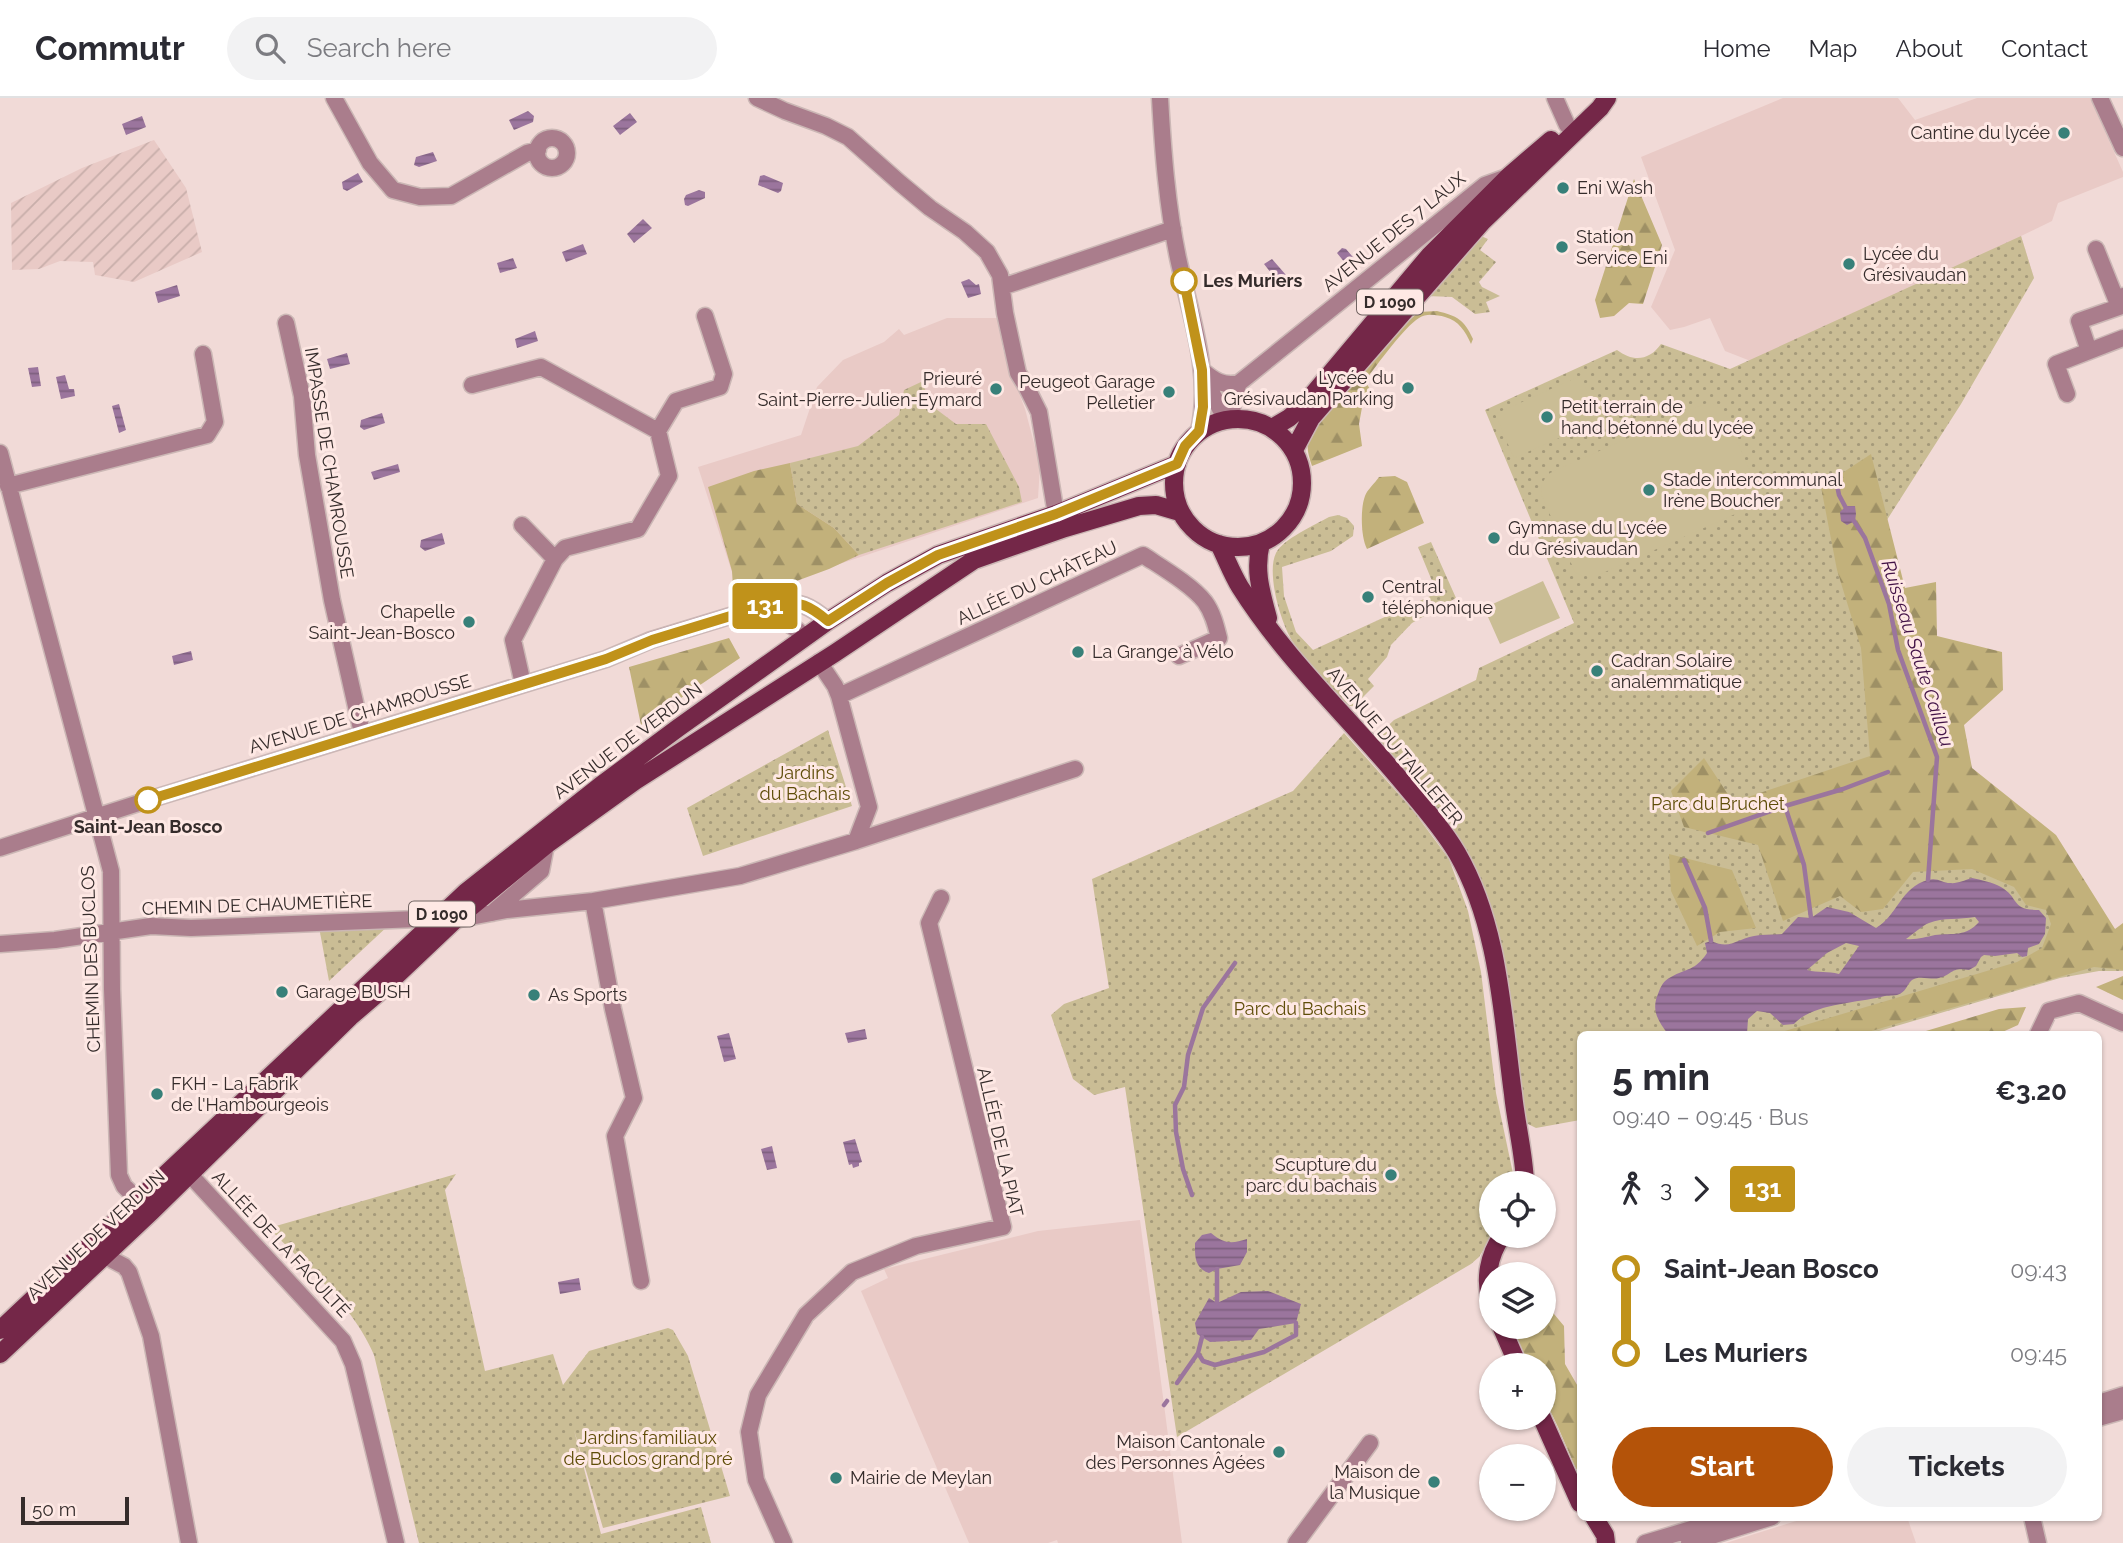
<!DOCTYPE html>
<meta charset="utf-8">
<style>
body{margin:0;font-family:Raleway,sans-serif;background:#f2f2f3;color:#2b2b33;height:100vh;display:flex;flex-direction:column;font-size:26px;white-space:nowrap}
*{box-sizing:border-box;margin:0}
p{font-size:23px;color:#7c7c81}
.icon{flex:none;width:38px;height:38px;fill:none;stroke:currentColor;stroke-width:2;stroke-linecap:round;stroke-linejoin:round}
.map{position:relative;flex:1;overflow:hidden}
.drawer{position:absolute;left:1577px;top:933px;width:525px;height:490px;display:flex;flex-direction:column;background:#fff;border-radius:10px;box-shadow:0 2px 5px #0004}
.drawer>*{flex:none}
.badge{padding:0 14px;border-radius:5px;font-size:24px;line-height:46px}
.controls{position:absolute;left:1479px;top:1073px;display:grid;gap:14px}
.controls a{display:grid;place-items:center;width:77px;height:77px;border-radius:50%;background:#fff;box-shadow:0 2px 5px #0004;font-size:35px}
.scale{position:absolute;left:21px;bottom:18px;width:108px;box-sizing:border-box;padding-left:7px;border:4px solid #352c2b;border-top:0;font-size:19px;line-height:24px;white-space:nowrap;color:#352c2b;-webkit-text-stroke:5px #fee8e4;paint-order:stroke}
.map>.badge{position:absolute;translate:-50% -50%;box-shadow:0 0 0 4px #fff}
.legs{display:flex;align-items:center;gap:10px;height:77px;padding:0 35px;font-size:23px}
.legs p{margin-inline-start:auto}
.summary{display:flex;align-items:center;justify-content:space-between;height:119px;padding:0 35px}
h1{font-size:38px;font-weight:700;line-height:52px}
.action{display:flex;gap:14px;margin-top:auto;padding:14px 35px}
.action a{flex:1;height:80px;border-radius:42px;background:#b45309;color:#fff;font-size:28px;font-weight:700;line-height:80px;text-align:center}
.action a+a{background:#f2f2f3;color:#2b2b33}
ul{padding:0 35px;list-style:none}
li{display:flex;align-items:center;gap:24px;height:84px;font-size:26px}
li i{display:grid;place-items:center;width:10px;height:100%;margin:0 9px;background:currentColor}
li i::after{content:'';width:18px;height:18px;margin:-9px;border:5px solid;border-radius:50%;background:#fff}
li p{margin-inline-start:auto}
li:first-child i{background:linear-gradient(#0000 50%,currentColor 0)}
li:last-child i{background:linear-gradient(currentColor 50%,#0000 0)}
header{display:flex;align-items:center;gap:42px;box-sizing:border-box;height:98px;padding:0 35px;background:#fff;border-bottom:2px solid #e1e1e2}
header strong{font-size:33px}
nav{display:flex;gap:38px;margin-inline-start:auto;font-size:24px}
.search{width:490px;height:63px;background:#f2f2f3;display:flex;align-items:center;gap:18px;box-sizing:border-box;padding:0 24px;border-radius:38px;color:#7c7c81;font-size:26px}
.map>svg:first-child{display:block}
</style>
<header>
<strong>Commutr</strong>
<div class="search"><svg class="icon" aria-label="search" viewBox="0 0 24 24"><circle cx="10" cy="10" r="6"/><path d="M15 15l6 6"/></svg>Search here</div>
<nav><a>Home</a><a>Map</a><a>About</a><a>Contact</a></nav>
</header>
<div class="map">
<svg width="2123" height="1445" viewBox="0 0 2123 1445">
<defs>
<pattern id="industrial-furrows" width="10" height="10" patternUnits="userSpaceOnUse" patternTransform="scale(1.75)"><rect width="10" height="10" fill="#e9cac6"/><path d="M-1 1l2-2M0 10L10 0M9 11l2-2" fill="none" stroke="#c8aeaa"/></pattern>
<pattern id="green-dots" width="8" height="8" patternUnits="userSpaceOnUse" patternTransform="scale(1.75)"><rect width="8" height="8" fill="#cabd95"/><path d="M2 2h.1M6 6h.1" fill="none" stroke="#a59a7a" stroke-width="1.8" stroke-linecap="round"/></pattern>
<pattern id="forest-firs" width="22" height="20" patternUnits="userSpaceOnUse" patternTransform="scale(1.75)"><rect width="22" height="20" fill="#c2b17b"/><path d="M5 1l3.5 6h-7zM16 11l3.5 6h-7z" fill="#9e9065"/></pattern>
<pattern id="water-rules" width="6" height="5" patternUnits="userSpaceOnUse" patternTransform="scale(1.75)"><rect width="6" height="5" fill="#9b759d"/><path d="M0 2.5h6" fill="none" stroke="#7f6080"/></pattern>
</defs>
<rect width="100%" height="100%" fill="#f1dad7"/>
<!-- built -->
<path fill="#e9cac6" d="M1783,0h115l17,22 62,-22h113l33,74v5l-65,26 -6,18 -31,15 13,42 -156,133 -153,-60 -15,-33 -26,9 -14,3 -19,-23 24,-57 -34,-93z
M947,220h51l5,32 22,59 15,57 -2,32 -298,99 -42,-130 103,-32 16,-48 26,-27 41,-18 15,-13 5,6z
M1140,1122l42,323h-124l-1,-3 -9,3h-79l-108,-252 27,-13 -4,-9 154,-38z
M1809,1419h98l9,26h-190z"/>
<!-- industrial -->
<path fill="url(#industrial-furrows)" d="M154,42l32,48 16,64 -68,30 -39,-7 -2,-13 -33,-1 -21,8 -27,1 -1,-67 71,-35z"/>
<!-- green -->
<path fill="url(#green-dots)" d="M1481,138l7,3 -8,11 16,12 -17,20 3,5 18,9 -14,6 4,10 -15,2 -23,-17 -25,-1z
M2021,138l13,42 -73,126 -76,119 55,216 183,199v33h-24l-39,7 -191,56h-289v86l-44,8 -10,-5 -26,-181 -11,-42 -25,-52 -89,-110 19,-18 82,-40 3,-12 95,-45 -89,-213 132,-60c16,12 32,11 44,-6l69,25z
M921,284l15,27 20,15h30l33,63 3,15 -163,53 -25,-27 -37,-24 -7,-41 68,-17 41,-31 5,-25z
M1338,417l9,3 7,8 -1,10 -22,15 -49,16 2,29 12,36 17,18 124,-57 -19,-46 13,-5 25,56 -44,25 -21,22 -4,12 -19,22 6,7 -20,20h-4c-13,-9 -48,-50 -57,-64 -12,-18 -27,-69 -17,-89 7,-14 39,-28 53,-36z
M828,632l24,76 -149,50 -16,-48z
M1344,635l68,76 37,50 19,52 13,61 15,121 19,90h-24l1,53 -13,21 -8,7 -294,173 -52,-350 -31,8 -21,-16 -22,-64 13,-11 45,-16 -17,-109 201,-88z
M390,826l-61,57 -10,-54z
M456,1076l-11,16 40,181 68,-17 10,31 26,-34 79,-23 5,2 15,26 42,140 -127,32 -29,-98 27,104 100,-27 10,36h-292l-45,-188c-21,-50 -68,-88 -105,-127z"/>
<!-- forest -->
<path fill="url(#forest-firs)" d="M1634,81l28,66 -19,59 -14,-1 -15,13 -14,2 -5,-18z
M1437,213c20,5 27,8 36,28l-2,5c-6,-13 -12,-23 -26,-27 -8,-2 -19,-4 -26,1 -15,9 -42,47 -54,63l8,13 -10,8 -4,22 3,22 -50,20c-5,-15 -7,-23 1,-37l93,-106 13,-11z
M1871,356l34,134 31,-6 1,54 65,16 1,38 -39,35 8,43 84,67 59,94 8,-6v47l-29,-3 -233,67h-86l242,-72 25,-14 9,-24 -5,-14 -20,-5 -12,-18 -42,-18 -59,3 -30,37 -22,3 -21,-16 -57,25 -25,-76 -74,-18 -13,-36 33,-33 29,44 137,-46 -9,-108 -24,-78 -16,-83z
M790,365l7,41 37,24 25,27 -30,14 -95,35 -2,-33 -24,-84 46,-16z
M1395,378l12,6 17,41 -57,26c-6,-11 -7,-40 -2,-53 2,-6 10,-13 14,-19z
M729,540l11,20 -99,67 -12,-58z
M1669,756l63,16 24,58 -36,4 -23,14 -26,-55z
M2123,878v24l-27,-13z
M2026,909l-8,18 -20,9h-82l83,-25z
M1544,1204l20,24 1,38 15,26v84l-5,-7 -17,-40 -14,-29v-33h-17l-17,-38 34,-1z"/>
<!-- pitch -->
<path fill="#cabd95" d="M1580,278l20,44 -86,38 -19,-44z
M1711,305l12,6 34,78 1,9 -7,11 -155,69h-14l-7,-4 -34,-78c0,-10 2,-14 9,-21l154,-69z
M1543,483l17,37 -60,26 -16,-36z"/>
<!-- water -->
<path fill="url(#water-rules)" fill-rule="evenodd" d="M528,13l6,5 -1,6 -19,8 -5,-10z
M630,15l7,9 -17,13 -7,-9z
M142,18l4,11 -20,8 -4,-11z
M433,54l4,9 -18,6 -5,-2 2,-8z
M358,75l5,9 -16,9 -4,-2 -1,-7z
M764,77l19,8 -2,8 -3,2 -20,-8 2,-9z
M699,92l6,2v6l-17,8 -3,-1 -1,-6 2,-4z
M643,121l9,9 -18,15 -7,-9z
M583,146l4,10 -21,8 -4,-10z
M1342,150l4,1 12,14 -8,6 -13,-16z
M513,160l4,10 -17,5 -3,-10z
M1272,161l14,16 -8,7 -14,-18z
M969,181l7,6 3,-1 2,10 -13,4 -7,-16z
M177,187l3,11 -22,7 -3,-11z
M535,233l3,10 -21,7 -2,-9z
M347,255l3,11 -20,5 -3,-10z
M38,269l3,19 -9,1 -4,-19z
M65,277l4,14h5l1,7 -14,3 -5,-22z
M119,306l7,26 -7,3 -7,-27z
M382,315l3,10 -21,7 -4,-3 1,-7z
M398,366l2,8 -26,8 -3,-8z
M1846,408h9l1,8 -1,7 -8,4 -6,-4 -1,-9z
M442,435l3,11 -20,7 -5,-4 1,-7z
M191,553l2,9 -19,5 -2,-9z
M1972,780c9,2 20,4 29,9 19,11 9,23 38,23l7,8 -1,16 -6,10 -11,4 -1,8 -5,1 -5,-4 -22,3 -11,-1 -3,2 -5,9 -7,4c-19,-3 -15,4 -30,8 -8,2 -20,-3 -27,2 -6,5 -5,12 -15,15 -5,1 -11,0 -16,2 -26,6 -69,7 -87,27l-11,1 -13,-12 -13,-2 -9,8 -1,15h-79c-10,-13 -17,-24 -10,-40 3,-8 5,-13 13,-17 16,-9 24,-6 36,-24l-2,-10 6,-2c20,9 25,-2 43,-5 9,-2 19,-1 28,-2l16,-17 13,1 16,-11 22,5 27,16c21,-12 25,-41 52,-48 9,-3 15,3 22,3 7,1 15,-3 22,-5zM1975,819l4,5c-13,15 -26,11 -44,13 -10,2 -18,5 -29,4 6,-4 17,-14 23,-16 14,-6 31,-3 46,-6zM1846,845l13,3 -20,28c-11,-3 -21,-1 -32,-4l20,-17z
M865,931l2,10 -19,4 -3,-10z
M729,935l7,26 -12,3 -7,-26z
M855,1041l7,23 -3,1v3l-6,2 -1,-4 -3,1 -6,-23z
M772,1048l5,22 -10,2 -6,-21z
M1211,1135c13,11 21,11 36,6v13l-7,13 -23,4 -8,4c-15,-5 -14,-17 -14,-30l7,-8z
M579,1180l2,12 -21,4 -2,-12z
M1268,1193l33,13 -5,19 -37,6 -8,11 -41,2 -13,-8 -2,-11 14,-25 8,5 24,-11z"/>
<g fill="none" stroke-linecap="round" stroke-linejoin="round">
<!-- stream -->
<path stroke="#9b759d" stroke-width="4.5" d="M1837,387l2,10 8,15
M1852,420l13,20 24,66 9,46 39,107 -9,123
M1785,708l19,59 7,53
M1708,735l77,-27 58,-17 45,-17
M1684,762l21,48 6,33
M1192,1097l-9,-26 -7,-37 -1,-27 9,-18 4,-32 15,-47 32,-45
M1217,1171v34
M1198,1255l4,-16
M1177,1285l21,-30 5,8 12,4 49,-13 32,-17v-12
M1164,1307l3,-4"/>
<defs>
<path id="minor" d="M334,0l36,65 23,27 27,7 31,-1 76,-43 11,-3
M757,0l28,13 41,15 22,11 52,46 30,25 35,24 22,20 13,23 5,38 13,60 8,13 13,26 17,102
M1160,0c3,54 7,107 18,160 12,56 34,115 21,173
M1555,0l12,27
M2100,0l23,50
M537 55a15 15 0 1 1 30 0a15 15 0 1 1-30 0Z
M2096,151l20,50 7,-3
M1002,189l171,-58
M286,225l16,73 5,59 25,145 30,133
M2089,253l-10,-30 40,-14
M1202,272c11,10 22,17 37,13
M1205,281l15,30 12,10
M472,287l69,-18 117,64 11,45 -31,53 -73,19 -10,11 -42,81 10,44
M2067,296l-11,-30 67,-26
M1232,321l1,-20 6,-16 246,-198 22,-8
M658,333l18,-30 44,-14 4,-13 -19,-58
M0,355l111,418 1,118 7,186 5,11 23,23
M8,388l199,-51 8,-13 -12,-68
M522,427l33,34
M747,519c25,-1 39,1 58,20
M819,564l16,24 4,10 30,111 -13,34
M839,598l304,-141c18,12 49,30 62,47 8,11 11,24 14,36l-40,18
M0,750l148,-48 458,-141 45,-19 125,-38c25,0 33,3 52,19
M593,803l20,108 21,89 -19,38 26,145
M492,815l49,-42 5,-26
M455,822l52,-10 86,-9 147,-25 116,-35 219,-72
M0,846l55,-4 96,-14 40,2 226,-9 16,5
M2038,936l11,-23 30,-8 44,20
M182,1068l161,175 10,23 43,179
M105,1158l19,10 5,6 22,64 38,207
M2098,1305l25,-8
M2098,1320l25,-7
M2032,1419l6,26
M784,1445l-28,-63 -7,-48 9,-37 48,-80 46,-43 64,-26 87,-19 -74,-304 12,-25
M1296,1445l74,-100
M1645,1445l86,-26
M1689,1445l83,-26"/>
<path id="major" d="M1174 385a64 64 0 1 1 128 0a64 64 0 1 1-128 0Z
M1272,330l17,-10 15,-13 126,-150 79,-79 42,-36
M1294,352l17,-32 171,-196 118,-114 7,-10
M1261,445c-7,27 0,49 7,75
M1219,446c7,14 13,30 21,43 44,70 106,128 159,191 20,24 42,48 58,75 42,73 45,160 56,241 3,30 11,59 12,89
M1491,1204c-7,-23 -2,-47 11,-66
M1501,1228l17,39
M0,1232l466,-438 134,-106 78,-58 150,-107 59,-38 51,-28 118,-41 121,-50
M0,1256l151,-142 199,-195 28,-24 77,-73 91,-75 89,-64 200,-128 139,-93 91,-32 74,-22 17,-1 24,7
M1542,1320l38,85
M1594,1419l11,18 1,8"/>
</defs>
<!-- minor casing -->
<use href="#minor" stroke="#cbb7b5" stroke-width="19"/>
<!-- major casing -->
<use href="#major" stroke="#cbb7b5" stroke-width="21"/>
<!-- minor -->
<use href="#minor" stroke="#aa7d8c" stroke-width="16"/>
<!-- major -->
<use href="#major" stroke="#742748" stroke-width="18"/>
</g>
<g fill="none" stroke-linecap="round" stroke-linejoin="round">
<defs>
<path id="line-1" d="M148,702l458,-141 46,-19 124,-38c25,0 33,3 52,19l59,-38 51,-28 118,-41 121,-50 8,-18 14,-15 4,-24 -1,-37 -18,-89"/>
</defs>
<!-- line-1 casing -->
<use href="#line-1" stroke="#fff" stroke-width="16"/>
<!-- line-1 -->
<use href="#line-1" stroke="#c0921a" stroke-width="10"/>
</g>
<!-- markers -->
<g fill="#388079" stroke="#fee8e4" stroke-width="2.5">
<circle cx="2064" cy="35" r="7"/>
<circle cx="1563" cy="90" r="7"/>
<circle cx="1562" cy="149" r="7"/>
<circle cx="1849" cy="166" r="7"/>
<circle cx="1408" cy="290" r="7"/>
<circle cx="996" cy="291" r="7"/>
<circle cx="1169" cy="294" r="7"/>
<circle cx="1547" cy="319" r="7"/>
<circle cx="1649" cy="392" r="7"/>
<circle cx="1494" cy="440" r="7"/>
<circle cx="1368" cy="499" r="7"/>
<circle cx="469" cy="524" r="7"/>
<circle cx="1078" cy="554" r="7"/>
<circle cx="1597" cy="573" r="7"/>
<circle cx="282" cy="894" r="7"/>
<circle cx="534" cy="897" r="7"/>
<circle cx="157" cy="996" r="7"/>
<circle cx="1391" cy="1077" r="7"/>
<circle cx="1279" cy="1354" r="7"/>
<circle cx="836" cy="1380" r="7"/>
<circle cx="1434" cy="1384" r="7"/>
</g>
<g fill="#fff" stroke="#c0921a" stroke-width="3.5">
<circle cx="1184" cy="183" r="12"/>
<circle cx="148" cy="702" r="12"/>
</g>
<g text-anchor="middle" stroke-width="6" stroke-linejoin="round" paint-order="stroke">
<!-- shield labels -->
<g fill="#fee8e4" stroke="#716462" stroke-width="2">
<rect x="1357" y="191.5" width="66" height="25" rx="5"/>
<rect x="409" y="803.5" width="66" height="25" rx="5"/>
</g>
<g font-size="16" font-weight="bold" fill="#352c2b">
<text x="1390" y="210">D 1090</text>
<text x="442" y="822">D 1090</text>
</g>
<!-- poi labels -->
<g font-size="18" fill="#352c2b" stroke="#fee8e4" text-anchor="start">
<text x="2050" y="41" text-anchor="end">Cantine du lycée</text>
<text x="1577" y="96">Eni Wash</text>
<text x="1576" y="145">Station<tspan x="1576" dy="21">Service Eni</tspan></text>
<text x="1863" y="162">Lycée du<tspan x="1863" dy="21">Grésivaudan</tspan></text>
<text x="1394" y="286" text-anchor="end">Lycée du<tspan x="1394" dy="21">Grésivaudan Parking</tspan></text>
<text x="982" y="287" text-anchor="end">Prieuré<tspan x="982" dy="21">Saint-Pierre-Julien-Eymard</tspan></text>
<text x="1155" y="290" text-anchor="end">Peugeot Garage<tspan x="1155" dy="21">Pelletier</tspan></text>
<text x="1561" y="315">Petit terrain de<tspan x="1561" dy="21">hand bétonné du lycée</tspan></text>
<text x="1663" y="388">Stade intercommunal<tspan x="1663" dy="21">Irène Boucher</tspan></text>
<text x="1508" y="436">Gymnase du Lycée<tspan x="1508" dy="21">du Grésivaudan</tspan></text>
<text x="1382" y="495">Central<tspan x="1382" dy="21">téléphonique</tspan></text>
<text x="455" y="520" text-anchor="end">Chapelle<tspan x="455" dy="21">Saint-Jean-Bosco</tspan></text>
<text x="1092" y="560">La Grange à Vélo</text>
<text x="1611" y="569">Cadran Solaire<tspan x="1611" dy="21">analemmatique</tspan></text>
<text x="296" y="900">Garage BUSH</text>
<text x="548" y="903">As Sports</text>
<text x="171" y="992">FKH - La Fabrik<tspan x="171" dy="21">de l'Hambourgeois</tspan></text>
<text x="1377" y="1073" text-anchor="end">Scupture du<tspan x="1377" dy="21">parc du bachais</tspan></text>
<text x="1265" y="1350" text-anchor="end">Maison Cantonale<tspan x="1265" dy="21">des Personnes Âgées</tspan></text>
<text x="1420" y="1380" text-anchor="end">Maison de<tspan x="1420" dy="21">la Musique</tspan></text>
<text x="850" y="1386">Mairie de Meylan</text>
</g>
<!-- street labels -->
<g font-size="18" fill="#352c2b" stroke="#fee8e4">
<text transform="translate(1394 134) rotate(-39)" y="6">AVENUE DES 7 LAUX</text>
<text transform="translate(329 365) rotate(81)" y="6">IMPASSE DE CHAMROUSSE</text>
<text transform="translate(1037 485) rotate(-25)" y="6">ALLÉE DU CHÂTEAU</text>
<text transform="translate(360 616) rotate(-17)" y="6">AVENUE DE CHAMROUSSE</text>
<text transform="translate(628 643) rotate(-37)" y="6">AVENUE DE VERDUN</text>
<text transform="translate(1395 648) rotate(50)" y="6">AVENUE DU TAILLEFER</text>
<text transform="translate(257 807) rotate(-2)" y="6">CHEMIN DE CHAUMETIÈRE</text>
<text transform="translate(91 861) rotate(-92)" y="6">CHEMIN DES BUCLOS</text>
<text transform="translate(1000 1044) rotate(77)" y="6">ALLÉE DE LA PIAT</text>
<text transform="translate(96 1137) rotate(-43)" y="6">AVENUE DE VERDUN</text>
<text transform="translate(281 1146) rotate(47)" y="6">ALLÉE DE LA FACULTÉ</text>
</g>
<!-- stop labels -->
<g font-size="18" font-weight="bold" fill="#352c2b" stroke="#fee8e4" text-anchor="start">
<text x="1203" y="189">Les Muriers</text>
<text x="148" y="735" text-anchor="middle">Saint-Jean Bosco</text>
</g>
<!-- park labels -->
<g font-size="18" fill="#5f4d08" stroke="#fee8e4">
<text x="805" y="681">Jardins<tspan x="805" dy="21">du Bachais</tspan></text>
<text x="1718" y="712">Parc du Bruchet</text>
<text x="1300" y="917">Parc du Bachais</text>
<text x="648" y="1346">Jardins familiaux<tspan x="648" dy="21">de Buclos grand pré</tspan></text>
</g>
<!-- water labels -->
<g font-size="19" font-style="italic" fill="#431347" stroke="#fee8e4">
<text transform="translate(1918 555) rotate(72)" y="7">Ruisseau Saute Caillou</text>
</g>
</g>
</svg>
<div class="controls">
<a><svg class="icon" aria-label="locate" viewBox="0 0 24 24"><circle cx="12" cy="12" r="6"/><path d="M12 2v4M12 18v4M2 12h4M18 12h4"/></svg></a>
<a><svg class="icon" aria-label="layers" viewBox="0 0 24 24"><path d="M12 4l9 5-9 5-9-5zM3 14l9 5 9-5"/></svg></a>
<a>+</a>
<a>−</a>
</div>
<div class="scale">50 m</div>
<b class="badge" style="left:765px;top:508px;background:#c0921a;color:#fff">131</b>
<section class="drawer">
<div class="summary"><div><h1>5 min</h1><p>09:40 – 09:45 · Bus</p></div><b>€3.20</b></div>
<div class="legs"><svg class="icon" aria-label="walk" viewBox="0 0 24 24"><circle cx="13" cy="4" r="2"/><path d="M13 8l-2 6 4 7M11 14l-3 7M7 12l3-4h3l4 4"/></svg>3<svg class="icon" aria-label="forward" viewBox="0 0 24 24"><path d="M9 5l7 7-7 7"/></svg><b class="badge" style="background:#c0921a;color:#fff">131</b></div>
<ul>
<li><i style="color:#c0921a"></i><b>Saint-Jean Bosco</b><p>09:43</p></li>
<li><i style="color:#c0921a"></i><b>Les Muriers</b><p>09:45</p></li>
</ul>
<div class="action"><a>Start</a><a>Tickets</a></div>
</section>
</div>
